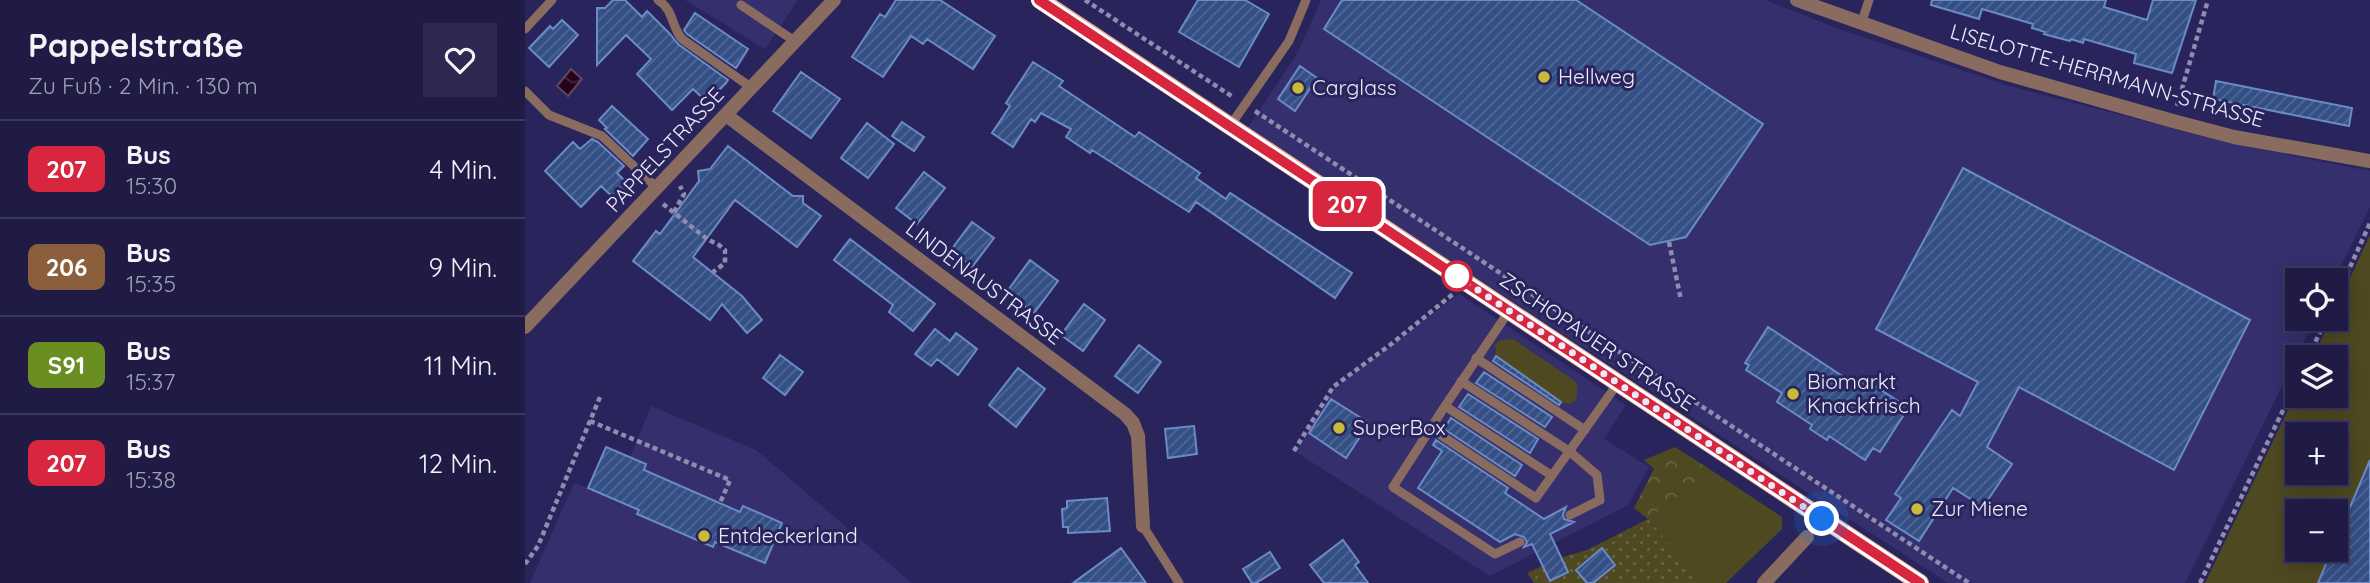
<!DOCTYPE html>
<html lang="de">
<meta charset="utf-8">
<style>
body{margin:0;font-family:Quicksand,sans-serif;background:#2c2850;color:#f1f3f6;height:100vh;display:flex;flex-direction:column;font-size:26px;white-space:nowrap}
*{box-sizing:border-box;margin:0}
p{font-size:23px;color:#a1a1b3}
.icon{flex:none;width:38px;height:38px;fill:none;stroke:currentColor;stroke-width:2;stroke-linecap:round;stroke-linejoin:round}
.map{position:relative;flex:1;overflow:hidden}
.panel{display:flex;flex-direction:column;background:#1f1b45;width:525px}
.panel>*{flex:none}
.badge{padding:0 14px;border-radius:10px;font-size:24px;line-height:46px}
.controls{position:absolute;left:1760px;top:268px;display:grid;gap:14px}
.controls a{display:grid;place-items:center;width:63px;height:63px;border-radius:0px;background:#1f1b45;box-shadow:0 4px 18px #0003,0 0 0 2px #3c395e;font-size:35px}
.you{position:absolute;width:35px;height:35px;margin:-18px;border:5px solid #fff;border-radius:50%;background:#1a73e8;box-shadow:0 0 0 10px #1a73e833}
.map>.badge{position:absolute;translate:-50% -50%;box-shadow:0 0 0 4px #fff}
.round{display:grid;place-items:center;flex:none;width:74px;height:74px;border-radius:0px;background:#2c2850}
.summary{display:flex;align-items:center;justify-content:space-between;height:119px;padding:0 28px}
h1{font-size:33px;font-weight:700;line-height:52px}
ul{padding:0;list-style:none}
li{display:flex;align-items:center;gap:21px;height:98px;padding:0 28px;border-top:2px solid #3c395e}
li div{flex:1}
li b{display:block;font-size:26px}
li em{font-style:normal}
li .badge{min-width:77px;font-weight:700;text-align:center}
main{display:flex;flex:1;min-height:0}
.map>svg:first-child{display:block}
</style>
<main>
<section class="panel">
<div class="summary"><div><h1>Pappelstraße</h1><p>Zu Fuß · 2 Min. · 130 m</p></div><a class="round"><svg class="icon" aria-label="heart" viewBox="0 0 24 24"><path d="M12 20l-8-8c-3-5 5-10 8-4 3-6 11-1 8 4z"/></svg></a></div>
<ul>
<li><span class="badge" style="background:#d7263d;color:#fff">207</span><div><b>Bus</b><p>15:30</p></div><em>4 Min.</em></li>
<li><span class="badge" style="background:#8b5e3c;color:#fff">206</span><div><b>Bus</b><p>15:35</p></div><em>9 Min.</em></li>
<li><span class="badge" style="background:#6b8e23;color:#fff">S91</span><div><b>Bus</b><p>15:37</p></div><em>11 Min.</em></li>
<li><span class="badge" style="background:#d7263d;color:#fff">207</span><div><b>Bus</b><p>15:38</p></div><em>12 Min.</em></li>
</ul>
</section>
<div class="map">
<svg width="1845" height="583" viewBox="0 0 1845 583">
<defs>
<pattern id="forest-crowns" width="20" height="18" patternUnits="userSpaceOnUse" patternTransform="scale(1.75)"><rect width="20" height="18" fill="#4e4921"/><path d="M2 6a3 3 0 1 1 6 0M12 15a3 3 0 1 1 6 0" fill="none" stroke="#686342"/></pattern>
<pattern id="park-dots" width="8" height="8" patternUnits="userSpaceOnUse" patternTransform="scale(1.75)"><rect width="8" height="8" fill="#4e4921"/><path d="M2 2h.1M6 6h.1" fill="none" stroke="#686342" stroke-width="1.8" stroke-linecap="round"/></pattern>
<pattern id="water-waves" width="16" height="10" patternUnits="userSpaceOnUse" patternTransform="scale(1.75)"><rect width="16" height="10" fill="#26011b"/><path d="M0 5q4-4 8 0t8 0" fill="none" stroke="#46263d"/></pattern>
<pattern id="building-hatch" width="6" height="6" patternUnits="userSpaceOnUse" patternTransform="scale(1.75)"><rect width="6" height="6" fill="#334f84"/><path d="M-1 1l2-2M0 6l6-6M5 7l2-2" fill="none" stroke="#516896"/></pattern>
</defs>
<rect width="100%" height="100%" fill="#29245c"/>
<!-- built -->
<path fill="#35306d" d="M160,0h113l-33,49z
M796,0h444l79,31 165,55 224,58 137,27v36l-36,73h-36v38l17,1 -130,264h-237l-701,-454 51,-77z
M934,294l167,111 -22,34 45,28 -21,38 -138,71 -194,-124 38,-63z
M126,406l105,44 156,133h-382l44,-100 14,5 18,-41 24,10z"/>
<!-- grass -->
<path fill="#4e4921" fill-rule="evenodd" d="M1845,235v224l-34,81v-29h-38v39h34l-14,33h-113l93,-194v7h38v-39h-23l18,-38 5,-1v-10zM1773,434h38v38h-38z
M988,339l62,42 3,7 -2,12 -6,4 -9,-2 -65,-46 -1,-12 6,-4z
M1186,470l71,47v12l-56,54h-22l-56,-64z"/>
<!-- forest -->
<path fill="url(#forest-crowns)" d="M1150,447l36,23 -63,49 -14,-11 20,-39 -10,-9z"/>
<!-- park -->
<path fill="url(#park-dots)" d="M1123,519l56,64h-170l-7,-10 29,-14 31,-9z"/>
<!-- water -->
<path fill="url(#water-waves)" stroke="#61475e" stroke-width="2" d="M46,69l11,10 -14,17 -11,-10z"/>
<!-- building -->
<path fill="url(#building-hatch)" stroke="#6b8bc7" stroke-width="2" d="M88,0h12l17,17 5,-6 23,23 8,10 50,36 -2,3 -19,19 -14,-13 -21,21 -35,-36 14,-15 -25,-24 -29,30v-57h8z
M371,0h44l55,36 -22,33 -46,-30 -4,5 -12,-8 -28,41 -31,-20 28,-43 5,3z
M673,0h47l24,14 -30,53 -60,-35z
M817,0h234l187,124 -77,113 -36,8 -326,-216z
M1407,0h174l-2,7 43,13 6,-20h43l-24,73 -38,-10 2,-9 -52,-15 -1,4 -12,-4 -1,2 -26,-7 1,-2 -13,-4 1,-4 -51,-15 -3,10 -48,-14z
M170,13l53,36 -12,19 -49,-34 -3,-4z
M37,20l16,15 -29,32 -20,-19 21,-22 3,3z
M508,62l30,19 -4,5 76,51 4,-5 61,41 -4,5 30,21 4,-6 122,80 -17,25 -139,-96 -7,10 -97,-62 -2,3 -24,-16 5,-8 -30,-16 -6,9 -4,-3 -18,28 -21,-14 18,-27 -4,-3z
M775,66l17,12 -22,33 -17,-12z
M276,72l39,27 -29,39 -38,-27z
M1691,81l136,27 -3,18 -136,-27z
M87,106l36,33 -15,17 -28,-27 2,-1 -8,-8z
M377,122l22,15 -10,14 -22,-15z
M342,123l27,21 -26,34 -27,-20z
M67,139l6,3 26,24 -7,7 12,12 -14,14 -14,-13 -20,21 -36,-36 28,-29 7,7z
M203,146l65,50h10v7l18,13 -24,31 -62,-47 -42,57 49,39 20,24 -15,13 -25,-29 -12,16 -77,-59 23,-30 4,3 39,-53 -1,-10 12,-2z
M1438,168l287,152 -76,150 -155,-83 -32,60 25,17 -29,43 -30,-19 -34,53 -33,-21 15,-22 -6,-4 57,-84 8,6 18,-34 -102,-53z
M399,172l21,16 -28,36 -21,-16z
M447,222l22,16 -22,29 -21,-17z
M325,239l85,65 -22,27 -24,-19 4,-7 -59,-45z
M505,260l28,21 -24,32 -28,-20z
M559,304l21,16 -22,31 -22,-16z
M1243,327l91,60 5,-8 40,26 -5,8 4,3 -23,36 -7,-4 -8,12 -36,-24 -2,4 -17,-11 2,-4 -35,-23 5,-9 -36,-23 3,-5 -4,-2z
M410,329l15,12 6,-8 21,16 -19,26 -21,-16 -6,7 -16,-12z
M614,345l22,17 -23,31 -23,-17z
M255,355l23,17 -18,23 -22,-17z
M971,356l65,46 -2,3 -66,-44z
M493,368l27,21 -29,38 -27,-22z
M959,372l68,45 -7,10 -69,-44z
M943,394l70,45 -8,14 -71,-46z
M806,399l38,24 -23,35 -37,-25z
M926,418l71,47 -7,11 -71,-47z
M669,426l3,28 -29,4 -3,-29z
M911,440l72,48 -3,5 39,26 22,-12 -3,7 1,5 10,3 -24,12 18,38 -18,9 -18,-37 -8,3 3,-5 -3,-5 -9,-3 -15,8 -82,-54 24,-37 -9,-6z
M81,447l40,17 -2,6 96,42 3,-6 39,17 -17,40 -50,-21 -2,5 -76,-33 2,-4 -51,-22z
M1845,460v123h-52l14,-33h4v-10z
M582,498l3,33 -42,2v-6h-5l-1,-18 5,-1v-7z
M818,540l16,22 -4,3 13,18h-44l-14,-18z
M596,548l25,35h-73z
M1077,548l13,17 -22,18h-6l-11,-13z
M745,552l10,16 -24,15h-4l-9,-14z"/>
<g fill="none" stroke-linecap="round" stroke-linejoin="round">
<!-- path -->
<path stroke="#8f8daf" stroke-width="4.5" stroke-dasharray="5 3.5" stroke-linecap="butt" d="M560,0l148,97
M1652,106l31,-106
M730,111l714,472
M138,204l44,35 12,6 6,5v13l-12,9
M149,212l10,-18 -4,-8
M1144,242l12,58
M1811,298l34,-75
M1783,357l19,-39
M65,421l140,59 -10,23
M769,451l39,-64 57,-42 63,-51
M0,564l13,-18 62,-149
M1675,583l98,-204"/>
<!-- service -->
<path stroke="#896b5f" stroke-width="9" d="M133,0c16,10 13,26 24,39l70,49
M216,5l55,37
M1336,24l8,-24
M0,29l27,-29
M0,91l24,24 53,21 55,52
M705,126l59,-85 17,-41
M984,311l-64,95 -52,81 102,67 25,-12
M951,358l109,72
M936,381l108,70 28,24 3,25 -30,15
M920,406l106,69
M905,428l106,70 82,-115
M618,526l36,57"/>
<!-- minor -->
<path stroke="#896b5f" stroke-width="14" d="M1272,0l203,72 173,49 61,16 136,24
M201,115l399,299 8,9 5,13 5,90
M0,327l309,-327
M1239,583l43,-46"/>
<!-- primary -->
<path stroke="#e5a68d" stroke-width="18" d="M515,0l880,583"/>
</g>
<g fill="none" stroke-linecap="round" stroke-linejoin="round">
<defs>
<path id="line" d="M514,0l881,583"/>
</defs>
<!-- line casing -->
<use href="#line" stroke="#fff" stroke-width="16"/>
<!-- line -->
<use href="#line" stroke="#d7263d" stroke-width="10"/>
<!-- walk -->
<path stroke="#eaebfa" stroke-width="7" stroke-dasharray="0 12.6" d="M932,276l365,243"/>
</g>
<!-- markers -->
<g fill="#caba3a" stroke="#29245c" stroke-width="2.5">
<circle cx="1019" cy="77" r="7"/>
<circle cx="773" cy="88" r="7"/>
<circle cx="1268" cy="394" r="7"/>
<circle cx="814" cy="428" r="7"/>
<circle cx="1392" cy="509" r="7"/>
<circle cx="179" cy="536" r="7"/>
</g>
<circle fill="#fff" stroke="#d7263d" stroke-width="3.5" cx="932" cy="276" r="14"/>
<g text-anchor="middle" stroke-width="6" stroke-linejoin="round" paint-order="stroke">
<!-- street labels -->
<g font-size="21" fill="#eaebfa" stroke="#29245c">
<text transform="translate(1582 76) rotate(16)" y="7">LISELOTTE-HERRMANN-STRASSE</text>
<text transform="translate(140 150) rotate(-47)" y="7">PAPPELSTRASSE</text>
<text transform="translate(459 283) rotate(37)" y="7">LINDENAUSTRASSE</text>
<text transform="translate(1072 342) rotate(34)" y="7">ZSCHOPAUER STRASSE</text>
</g>
<!-- poi labels -->
<g font-size="21" fill="#eaebfa" stroke="#29245c" text-anchor="start">
<text x="1033" y="84">Hellweg</text>
<text x="787" y="95">Carglass</text>
<text x="1282" y="389">Biomarkt<tspan x="1282" dy="24">Knackfrisch</tspan></text>
<text x="828" y="435">SuperBox</text>
<text x="1406" y="516">Zur Miene</text>
<text x="193" y="543">Entdeckerland</text>
</g>
</g>
</svg>
<div class="controls">
<a><svg class="icon" aria-label="locate" viewBox="0 0 24 24"><circle cx="12" cy="12" r="6"/><path d="M12 2v4M12 18v4M2 12h4M18 12h4"/></svg></a>
<a><svg class="icon" aria-label="layers" viewBox="0 0 24 24"><path d="M12 4l9 5-9 5-9-5zM3 14l9 5 9-5"/></svg></a>
<a>+</a>
<a>−</a>
</div>
<div class="you" style="left:1297px;top:519px"></div>
<b class="badge" style="left:822px;top:204px;background:#d7263d;color:#fff">207</b>
</div>
</main>
